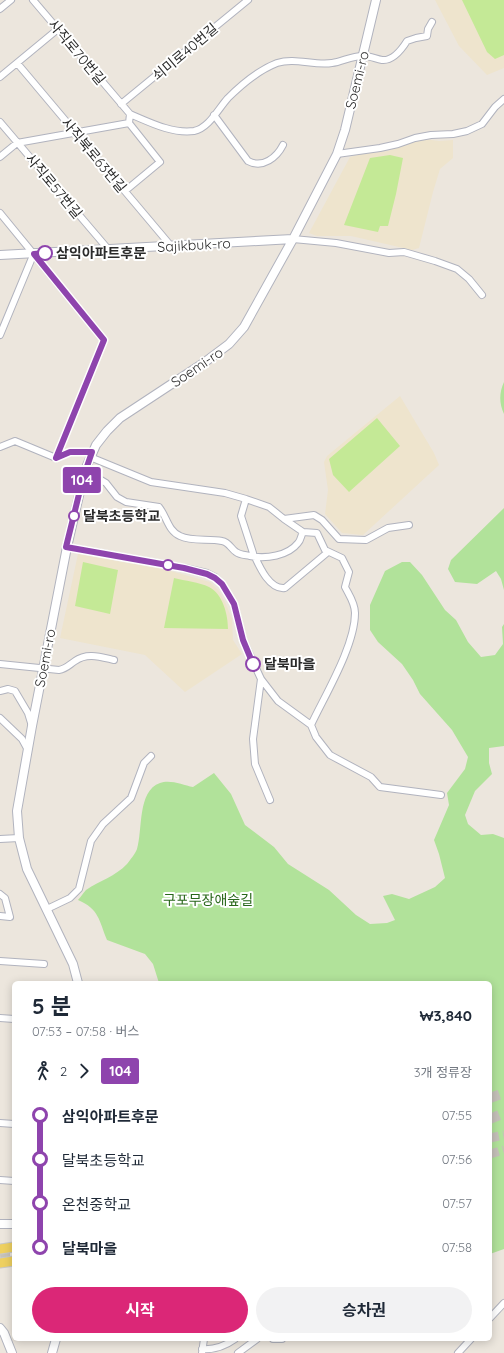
<!DOCTYPE html>
<html lang="ko">
<meta charset="utf-8">
<style>
body{margin:0;font-family:Quicksand,"Noto Sans KR",sans-serif;background:#f2f2f3;color:#1f2937;height:100vh;display:flex;flex-direction:column;font-size:15px;white-space:nowrap}
*{box-sizing:border-box;margin:0}
p{font-size:13px;color:#747a83}
.icon{flex:none;width:22px;height:22px;fill:none;stroke:currentColor;stroke-width:2;stroke-linecap:round;stroke-linejoin:round}
.map{position:relative;flex:1;overflow:hidden}
.drawer{position:absolute;left:12px;top:981px;width:480px;height:360px;display:flex;flex-direction:column;background:#fff;border-radius:6px;box-shadow:0 2px 10px #0003}
.drawer>*{flex:none}
.badge{padding:0 8px;border-radius:3px;font-size:14px;line-height:26px}
.map>.badge{position:absolute;translate:-50% -50%;box-shadow:0 0 0 2px #fff}
.legs{display:flex;align-items:center;gap:6px;height:44px;padding:0 20px;font-size:13px}
.legs p{margin-inline-start:auto}
.summary{display:flex;align-items:center;justify-content:space-between;height:68px;padding:0 20px}
h1{font-size:22px;font-weight:700;line-height:30px}
.action{display:flex;gap:8px;margin-top:auto;padding:8px 20px}
.action a{flex:1;height:46px;border-radius:24px;background:#db2777;color:#fff;font-size:16px;font-weight:700;line-height:46px;text-align:center}
.action a+a{background:#f2f2f3;color:#1f2937}
ul{padding:0 20px;list-style:none}
li{display:flex;align-items:center;gap:14px;height:44px;font-size:15px}
li i{display:grid;place-items:center;width:6px;height:100%;margin:0 5px;background:currentColor}
li i::after{content:'';width:10px;height:10px;margin:-5px;border:3px solid;border-radius:50%;background:#fff}
li p{margin-inline-start:auto}
li:first-child i{background:linear-gradient(#0000 50%,currentColor 0)}
li:last-child i{background:linear-gradient(currentColor 50%,#0000 0)}
.map>svg:first-child{display:block}
</style>
<div class="map">
<svg width="504" height="1353" viewBox="0 0 504 1353">
<rect width="100%" height="100%" fill="#ece6dd"/>
<!-- education -->
<path fill="#eee4cd" d="M435,0h69v68l-17,7 -28,-29z
M424,139l15,2 14,-1v18l-13,11 -7,23 -14,56 -7,2 -61,-14h-34l-8,-3 41,-76 11,-3 27,-3 24,-10z
M400,396l34,57 5,12 -76,70 -21,-2 -17,-19 3,-24 -4,-28 3,-6z
M78,554l89,16 43,12 9,9 7,13 6,15 1,21 9,14 -57,38 -40,-37 -85,-17z"/>
<!-- green -->
<path fill="#b1e29a" d="M504,382v32c-5,-11 -5,-21 0,-32z
M504,508v82l-3,-11 -5,-8 -19,13 -22,-2 -7,-13 3,-9z
M402,562h8l12,13 23,35 11,10 12,22 13,15 14,-2 8,-11 -1,-17 2,-3v122l-15,2v15l3,11 -17,17 -10,24 3,9 13,11 12,-1 11,4v411l-14,5v-271h-331l-6,-19 -8,-10 -38,-14c-8,-20 -8,-31 -29,-40 3,-3 5,-7 8,-10 13,-9 30,-14 41,-26 3,-4 8,-10 10,-15 6,-19 0,-58 23,-66 10,-4 23,2 33,4l21,-14 17,21 14,31 29,22 14,17 41,26 27,25 14,9 17,-1 8,-3 -12,-24 9,-2 17,5 26,-12 10,-9 -6,-24 -5,-14 15,-35 -2,-12 18,-24 3,-12 -16,-27 -32,-36 -7,-14 -11,-16 -24,-22 -8,-12v-25l15,-34z"/>
<!-- pitch -->
<path fill="#c4e996" d="M462,0h42v55l-9,4 -8,-7z
M390,155l13,3 -7,36 -8,32h-8l-2,6 -34,-7 26,-67z
M377,418l23,28 -51,46 -16,-17 -4,-16z
M83,562l35,8 -8,44 -35,-8z
M174,578c11,3 25,4 35,9 14,7 19,28 19,42l-64,-1z"/>
<g fill="none" stroke-linecap="round" stroke-linejoin="round">
<!-- primary-tunnel -->
<path stroke="#c5c1b9" stroke-width="9" stroke-dasharray="9 4.5" stroke-linecap="butt" d="M490,1138l14,-3
M490,1154l14,-4"/>
<!-- trunk-tunnel -->
<path stroke="#c5c1b9" stroke-width="10" stroke-dasharray="10 5" stroke-linecap="butt" d="M490,1098l14,-5
M490,1119l14,-6
M0,1254l14,-1"/>
<defs>
<path id="minor" d="M33,0l97,114 -1,9
M0,9l11,-9
M17,63l154,183
M0,77l58,-48
M121,104l127,-104
M130,114c19,8 42,20 64,17 15,-3 24,-22 34,-33 14,-14 31,-28 49,-35 18,-6 37,3 55,0 10,-1 21,-8 32,-7 6,0 12,3 18,4 11,1 20,-11 25,-19l9,-3 11,-2 1,-7 4,-7
M214,115l34,46c15,8 29,-4 35,-16
M0,122l108,127
M337,154l43,-6 18,-4 17,-6 16,-3 22,-1 14,-3 15,-7 13,-17 9,-8
M0,157l17,-14 112,-20
M125,191l35,-29 -31,-39
M0,213l104,127 -48,118
M293,239l43,4 53,10 15,-1 31,9 22,8 12,10 13,16
M0,335l34,-82
M0,447l15,-6 41,17 14,-6h22
M90,457l61,25 74,11 21,6 23,8 15,12 30,-4 8,5 17,19 27,1 22,-12 21,-3
M83,478l18,2 5,3 11,14 9,5 33,5c8,10 9,24 21,29 12,6 29,2 42,5 7,1 9,8 14,11 4,3 10,3 14,4 16,3 38,0 48,-13 3,-3 3,-8 5,-11
M246,499l-5,17 12,37 -1,3
M284,519l19,13 14,1 8,17 17,8 7,14 -4,15c4,8 10,16 10,26 0,33 -30,82 -44,112
M67,547l118,21 22,5 8,4 7,7 12,20 9,36 18,39 17,22 33,24 5,12 14,18 41,22 9,10 61,8
M255,557c5,11 15,33 30,31l43,-36
M0,664l59,6c7,-1 10,-5 16,-9 12,-9 26,-4 39,-1
M261,679l-8,60 2,25 15,36
M0,691l8,-2 7,2 13,22 4,13
M0,718l22,21 6,11
M0,839l19,-1
M0,894l5,4 5,19 -10,-1
M47,909l23,-11 9,-9 12,-48 12,-17 28,-26 13,-35 7,-7
M0,961l44,3
M0,1018l14,1
M0,1123l14,1
M0,1180l14,1
M490,1318l14,-15
M273,1339h9
M202,1349c12,1 23,-3 33,-10
M202,1353l2,-14
M238,1353l19,-14
M458,1353l13,-14"/>
<path id="secondary" d="M0,255l293,-16
M78,983l-5,-19 -46,-95 -8,-31 -2,-27 15,-85 35,-179 18,-77 11,-25 11,-14 13,-13 85,-56 24,-18 15,-17 49,-88 44,-85 8,-24 31,-130
M0,1224h14
M0,1328l4,5 8,20
M52,1353l4,-14"/>
<path id="primary" d="M0,1249l14,-2
M0,1263l14,-2"/>
</defs>
<!-- minor casing -->
<use href="#minor" stroke="#b1b3be" stroke-width="8"/>
<!-- secondary casing -->
<use href="#secondary" stroke="#b1b3be" stroke-width="10"/>
<!-- primary casing -->
<use href="#primary" stroke="#c8c8c8" stroke-width="11"/>
<!-- minor -->
<use href="#minor" stroke="#fff" stroke-width="6"/>
<!-- secondary -->
<use href="#secondary" stroke="#fff" stroke-width="8"/>
<!-- primary -->
<use href="#primary" stroke="#eed060" stroke-width="9"/>
</g>
<g fill="none" stroke-linecap="round" stroke-linejoin="round">
<defs>
<path id="line-1" d="M45,253l-11,1 70,86 -48,118 14,-6h22l-9,26 -17,69 118,21 23,6 8,4 7,6 12,20 9,36 10,24"/>
</defs>
<!-- line-1 casing -->
<use href="#line-1" stroke="#fff" stroke-width="9"/>
<!-- line-1 -->
<use href="#line-1" stroke="#8e44ad" stroke-width="6"/>
</g>
<!-- markers -->
<g fill="#fff" stroke="#8e44ad" stroke-width="2">
<circle cx="45" cy="253" r="7"/>
<circle cx="74" cy="516" r="5"/>
<circle cx="168" cy="565" r="5"/>
<circle cx="253" cy="664" r="7"/>
</g>
<g text-anchor="middle" stroke-width="4" stroke-linejoin="round" paint-order="stroke">
<!-- street labels -->
<g font-size="14" fill="#2b2b2b" stroke="#fff">
<text transform="translate(77 52) rotate(50)" y="5">사직로70번길</text>
<text transform="translate(185 52) rotate(-40)" y="5">쇠미로40번길</text>
<text transform="translate(357 80) rotate(-76)" y="5">Soemi-ro</text>
<text transform="translate(94 155) rotate(50)" y="5">사직북로63번길</text>
<text transform="translate(54 186) rotate(50)" y="5">사직로57번길</text>
<text transform="translate(194 245) rotate(-3)" y="5">Sajikbuk-ro</text>
<text transform="translate(197 367) rotate(-34)" y="5">Soemi-ro</text>
<text transform="translate(45 658) rotate(-79)" y="5">Soemi-ro</text>
</g>
<!-- stop labels -->
<g font-size="14" font-weight="bold" fill="#2b2b2b" stroke="#fff" text-anchor="start">
<text x="56" y="258">삼익아파트후문</text>
<text x="83" y="521">달북초등학교</text>
<text x="264" y="669">달북마을</text>
</g>
<!-- park labels -->
<g font-size="14" fill="#29671b" stroke="#fff">
<text x="208" y="905">구포무장애숲길</text>
</g>
</g>
</svg>
<b class="badge" style="left:82px;top:480px;background:#8e44ad;color:#fff">104</b>
<section class="drawer">
<div class="summary"><div><h1>5 분</h1><p>07:53 – 07:58 · 버스</p></div><b>₩3,840</b></div>
<div class="legs"><svg class="icon" aria-label="walk" viewBox="0 0 24 24"><circle cx="13" cy="4" r="2"/><path d="M13 8l-2 6 4 7M11 14l-3 7M7 12l3-4h3l4 4"/></svg>2<svg class="icon" aria-label="forward" viewBox="0 0 24 24"><path d="M9 5l7 7-7 7"/></svg><b class="badge" style="background:#8e44ad;color:#fff">104</b><p>3개 정류장</p></div>
<ul>
<li><i style="color:#8e44ad"></i><b>삼익아파트후문</b><p>07:55</p></li>
<li><i style="color:#8e44ad"></i><span>달북초등학교</span><p>07:56</p></li>
<li><i style="color:#8e44ad"></i><span>온천중학교</span><p>07:57</p></li>
<li><i style="color:#8e44ad"></i><b>달북마을</b><p>07:58</p></li>
</ul>
<div class="action"><a>시작</a><a>승차권</a></div>
</section>
</div>
